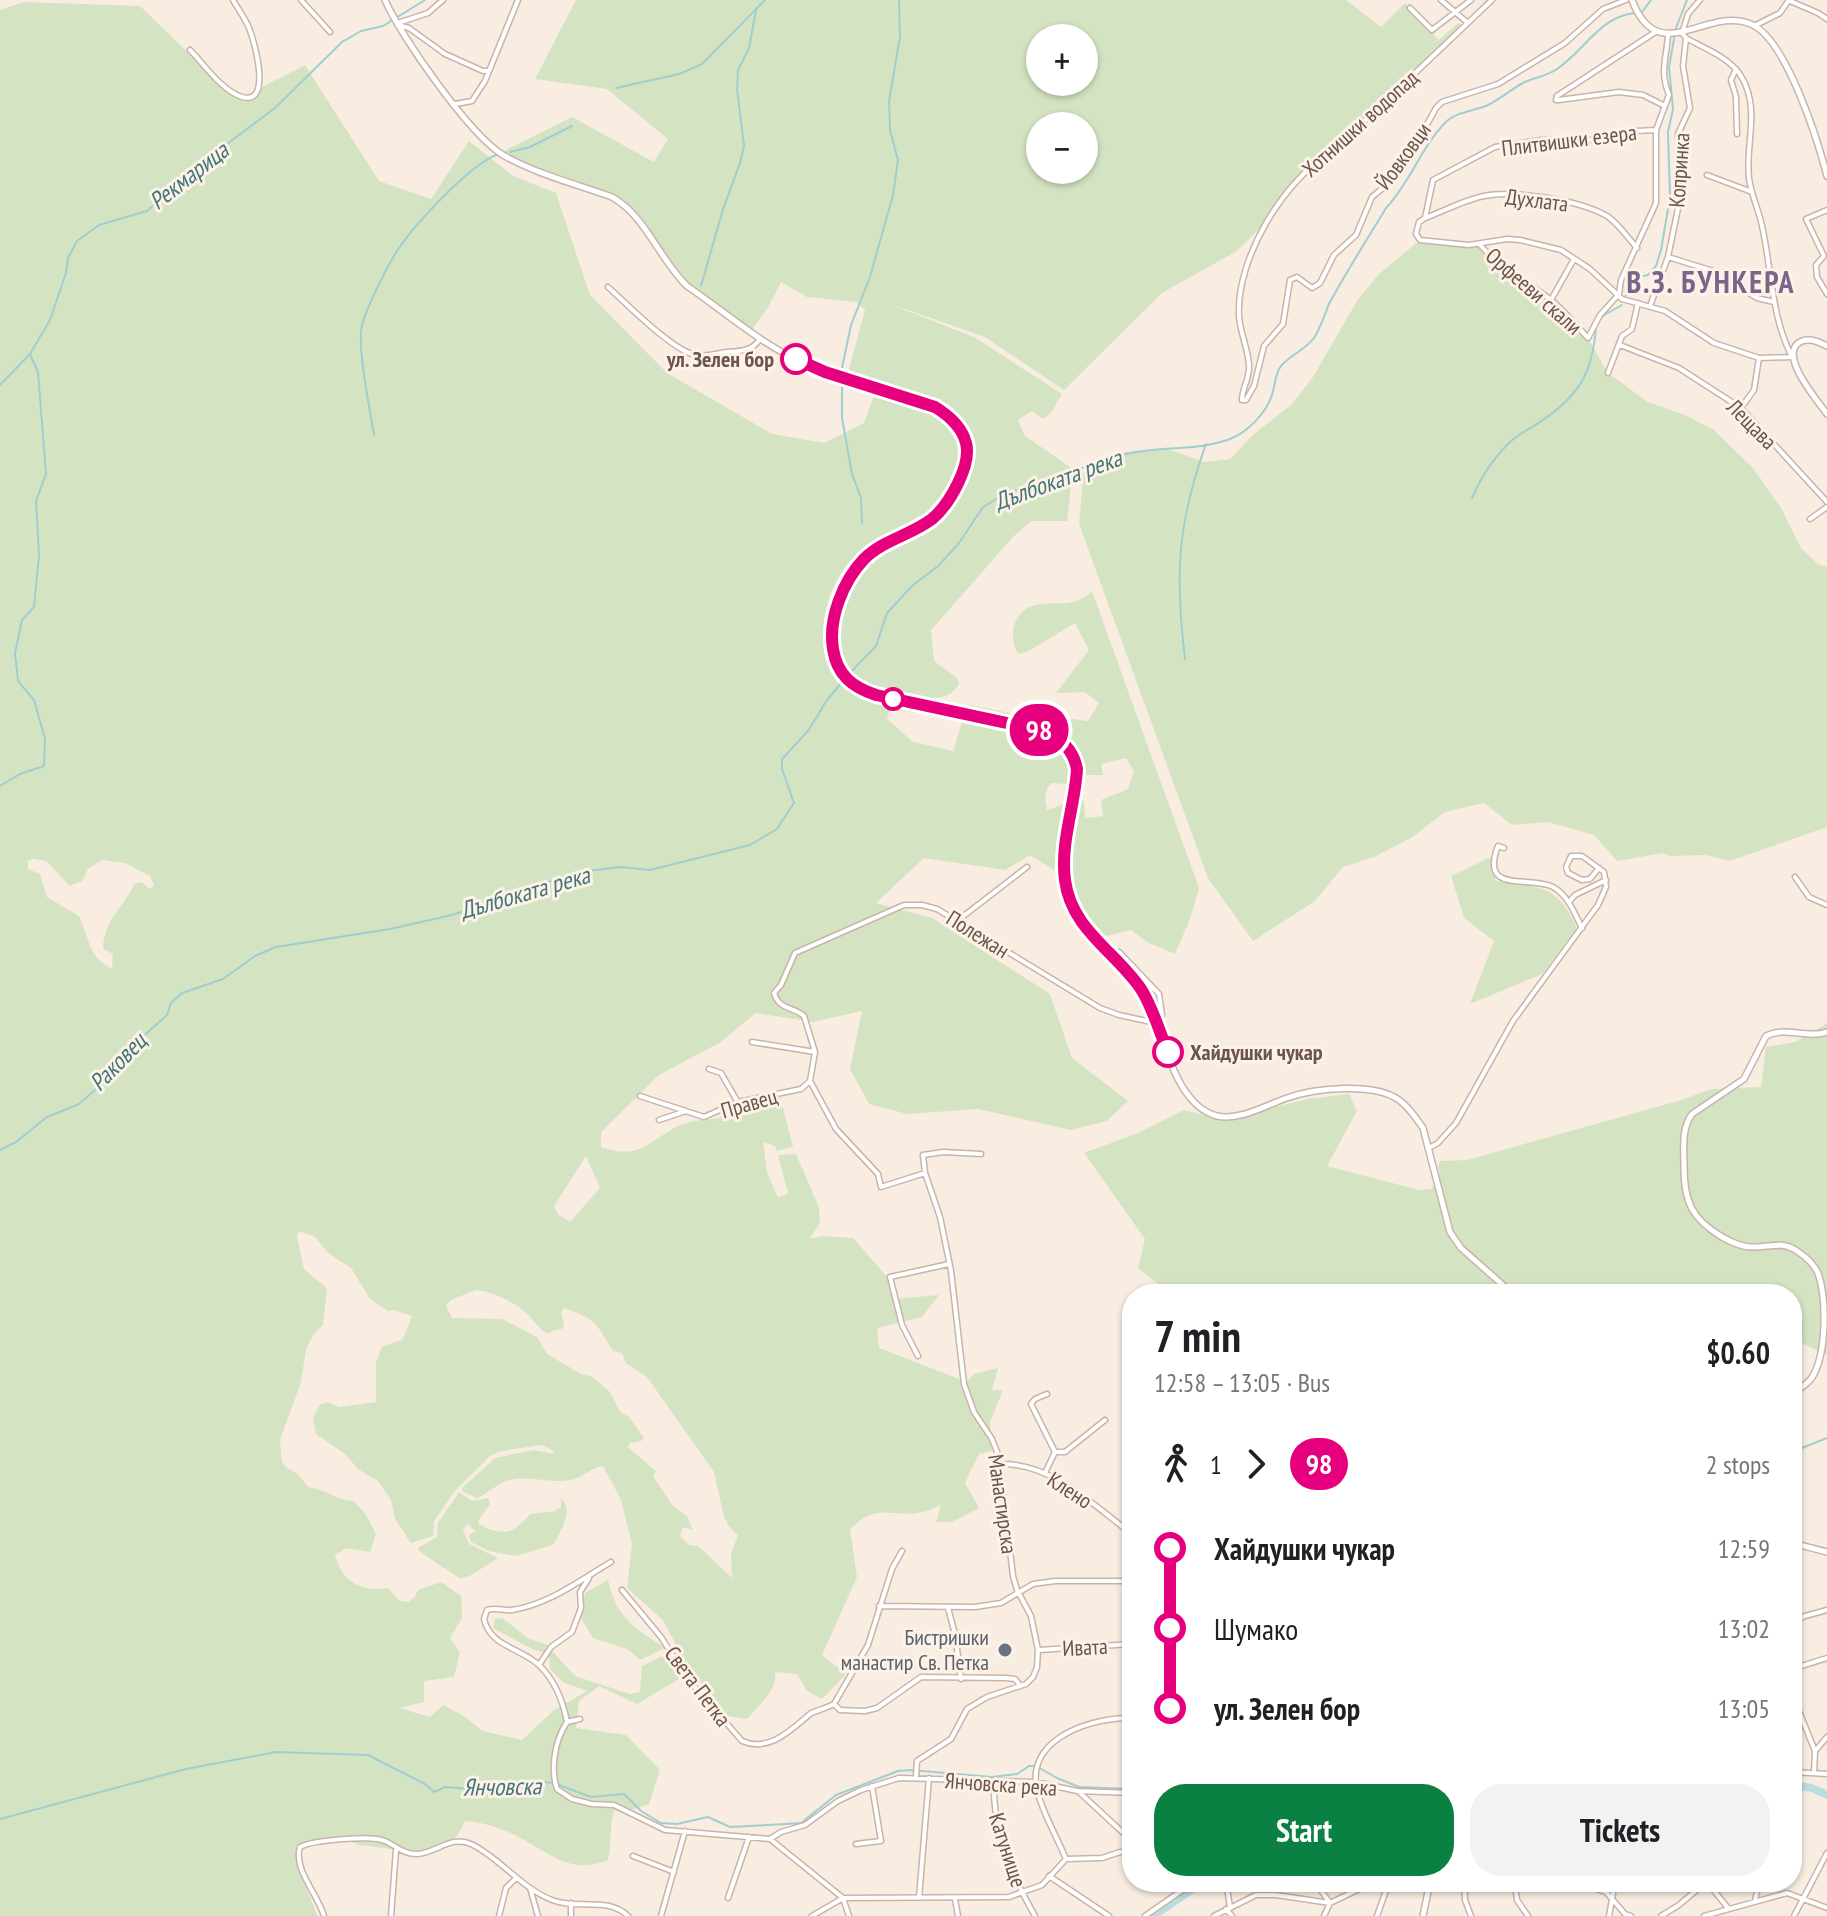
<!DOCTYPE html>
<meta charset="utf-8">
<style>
body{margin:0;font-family:"PT Sans Narrow",sans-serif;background:#f2f2f2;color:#202124;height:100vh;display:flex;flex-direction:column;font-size:30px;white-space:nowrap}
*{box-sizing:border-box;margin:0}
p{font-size:26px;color:#757577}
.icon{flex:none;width:44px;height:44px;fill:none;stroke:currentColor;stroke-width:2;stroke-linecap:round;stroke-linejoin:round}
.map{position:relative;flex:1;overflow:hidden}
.side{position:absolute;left:1122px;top:1284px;width:680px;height:608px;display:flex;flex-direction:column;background:#fff;border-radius:32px;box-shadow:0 2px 6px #0004}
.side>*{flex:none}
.badge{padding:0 16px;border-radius:26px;font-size:28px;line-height:52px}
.controls{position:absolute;left:1026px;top:24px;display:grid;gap:16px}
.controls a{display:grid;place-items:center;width:72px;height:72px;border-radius:50%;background:#fff;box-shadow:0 2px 6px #0004;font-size:40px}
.map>.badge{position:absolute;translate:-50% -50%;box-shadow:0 0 0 4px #fff}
.legs{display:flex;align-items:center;gap:12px;height:88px;padding:0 32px;font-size:26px}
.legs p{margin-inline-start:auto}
.headline{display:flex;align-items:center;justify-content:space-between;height:136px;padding:0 32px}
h1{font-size:44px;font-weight:700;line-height:60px}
.action{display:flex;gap:16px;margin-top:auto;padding:16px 32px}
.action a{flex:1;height:92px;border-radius:32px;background:#0b8043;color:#fff;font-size:32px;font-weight:700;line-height:92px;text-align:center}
.action a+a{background:#f2f2f2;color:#202124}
ul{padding:0 32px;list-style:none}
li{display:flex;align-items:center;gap:28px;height:80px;font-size:30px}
li i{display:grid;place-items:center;width:12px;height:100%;margin:0 10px;background:currentColor}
li i::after{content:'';width:20px;height:20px;margin:-10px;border:6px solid;border-radius:50%;background:#fff}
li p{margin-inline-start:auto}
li:first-child i{background:linear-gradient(#0000 50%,currentColor 0)}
li:last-child i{background:linear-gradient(currentColor 50%,#0000 0)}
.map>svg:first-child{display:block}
</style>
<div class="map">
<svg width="1827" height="1916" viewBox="0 0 1827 1916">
<rect width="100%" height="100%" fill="#f9ede1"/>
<!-- green -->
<path fill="#d4e4c2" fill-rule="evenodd" d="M576,0h770l35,27 24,-24 34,37 19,-17 4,3 24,-26h6l-158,150 -37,31 -29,39 -31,31 -75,42 -98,97 -79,-53 -100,-35 89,35 88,57 -11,19 -8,6 -11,-8 -14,9 7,16 48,33 -6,52h-36l-17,15 -83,94 3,31 22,16 3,6c-8,22 -42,14 -60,11 -20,-3 -48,-9 -59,-28 -20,-36 17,-91 43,-113 18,-16 45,-23 61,-40 12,-14 30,-47 29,-66 -2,-46 -90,-63 -125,-74l17,-63 -9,-8 -49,-5 -26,-15 -14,27 -16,22 -64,-45 -62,-82 -102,-39 -23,-12 72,-36 82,45 14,-23 -61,-50 -72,-10zM1040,38h44v44h-44zM1040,126h44v44h-44z
M24,2l116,4 91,88 15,1 59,-30 74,116 52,18 38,-58 44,35 43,17 34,102 77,78 105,61 52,9 40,-20 12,-33c21,8 51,12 68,28 10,10 20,37 16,51 -6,16 -23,38 -37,48 -23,15 -46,21 -68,40 -29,25 -43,85 -22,119 3,6 13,12 18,16 14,9 59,15 77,19l-5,3 -33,-5 -3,10 26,23 40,9 11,-34c21,5 85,14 99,30 8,10 5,26 4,37l-15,-1c-9,8 -7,16 -5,27l21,-7 -14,67 -24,-15 -25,15 -81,-12 -48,45 56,15 118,76 22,64 56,43 -21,20 -36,9 -93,-21 -71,5 -38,-10 -19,-35 12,-58 -49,11 -57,-9 -37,30 -60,32 -58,57v15c37,13 45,-3 75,-20 12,-7 30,-7 44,-9l2,-5 5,-3 53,-14 13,51 -16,4 -2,-5 -12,-4 4,30 11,26 10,-5 -10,-38 18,-1 23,53 1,15 -10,17 11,-3 32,2 35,40 5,21 46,-4 -17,22 -45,11 2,20 88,34 7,-8 24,-6 -6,22h11l-13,32 2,29 -13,3 -14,29 14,25 -27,14h-16l5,-17c-6,2 -12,6 -18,7 -32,7 -44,-11 -73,17l7,48 -35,78 24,19 -24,25 -15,-8 -10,-17 -22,-2c3,18 -17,34 -28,47l-20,-3 -42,-54 -22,-42 -36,-32 5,-44 -11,-44 -18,-34c-12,2 -19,10 -29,13 -22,6 -43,-4 -64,1 -13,3 -22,14 -33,18l-14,-6 -1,-4 33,-30 39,-8 20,4 -2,-4 -10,-5 -41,6 -11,5 -36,36 -20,29 -1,15 -22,7 -16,-24 -4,-19 -13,-19 -20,-12 -13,-15 -29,-20 -3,-16 6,-13 9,-3 11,5 37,-5v-40l6,-15 21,-8 9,-23 -18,-6 -6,1 -18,-12 -19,-31 -23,-15 -13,-16 -16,-6 -2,5 7,33 23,19 -4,37 -9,9 -8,15 -5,33 -21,58 2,22 5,6 10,5 11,14c18,2 29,14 46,14l12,14 10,19 -6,18 -24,-4 -11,7c7,27 26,37 53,33l12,13 8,1 6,-4 4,-8 23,-8 20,14 1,22 -12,20 10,14 -6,25 -30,4v21l-25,6 31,9 13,-12 19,10 21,16 39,9 32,-30 33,-19 -24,-9 -13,-13 -1,-15 -17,-5 -39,-21 2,-9 7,-1 26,20 19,7 28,31 55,18 10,-2 2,-26 25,-12 15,23 -45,27 -38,-18 -20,15 -3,27 50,7 34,35 -11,34 -27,9 -8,-3c-5,17 -2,33 -6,50 -33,13 -49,0 -77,-16 -21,-13 -42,-21 -66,-23l-7,14 -9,9 -35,8 -55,-7 -15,-6 -48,6c-1,27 14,47 21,71h-317v-1906zM33,859l13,2 24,25 12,-5 6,-12 14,-9 23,3 25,13 4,10 -5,3 -7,-7 -8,2c-11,25 -30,35 -31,65l10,5 -1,14c-22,-7 -24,-33 -33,-52l-32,-19 -7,-23 -12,-5v-8zM586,1156l14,32 -30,34 -12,-8 -4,-8zM476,1290c15,1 36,11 48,21 10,8 13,17 24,23l6,-4 8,-1 2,-4 -3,-13 3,-4c32,11 32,15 49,43l9,2 4,10 21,14 67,95 9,41 5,12 10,11 -7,17 1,25 -34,-32 -9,-1 -9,-9 3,-9 10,3 -6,-14 -14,-10 -20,-30 3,-5 -28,-24 2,-4 11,-2 3,-3 -15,-21 -9,-5 -10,-20 -17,-15 -12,-3 -34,-20 -10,-17 -35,-18 -50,-1 -6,-12 5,-6z
M1420,240l60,5 12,12 59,43 37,38 20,35 40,29 37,13 29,15 39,38 28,40 20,40 17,16 9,3v260l-97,34 -25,-6 -36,1 -6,-3 -46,8 -23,-26 -46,-13 -36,3 -28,-22 -39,9 -34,26 -37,19 -31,10 -28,34 -62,40 -45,-63 -129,-354 5,-56 38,-15 43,-5 39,14 26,-3 24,-25 38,-30 21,-27 44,-76 22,-27z
M1092,591l107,297 -9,31 -15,35 -28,-12 -16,-12 -29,7c-43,-47 -34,-79 -24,-137l6,1 1,17 18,-2 -2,-16 27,-11 6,-18 -8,-13 -25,6 2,11h-21c-1,-6 0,-14 -2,-19 -10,-36 -86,-42 -118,-49l8,-2 84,17 18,-3 16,2 11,-18 -14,-11 -29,1 33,-43 -14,-27 -48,29 -9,2c-9,-17 -7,-39 14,-48 18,-7 40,5 60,-15z
M1491,857l5,24c43,5 62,4 81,47l-35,46 -72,30 24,-63 -30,-23 -13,-42z
M1827,1023v332l-35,-16v-45h-621l-33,-26 7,-29 -61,-86 54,-20 46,-23 40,10 83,-21 42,-5 8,17 -30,55 92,24 12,-1 9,-12 -2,-10 2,-6 27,-1 211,-59 34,-12 49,-2 5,-40 30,-5z
M459,1492l13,9 16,-3 2,6 -12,17 1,3c24,13 35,10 51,-10l25,-3 6,-4v-9c14,13 -1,33 -8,47l-37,11 -27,-5 -18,-9 -2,-7 6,-4 -7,-7 -5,5 6,15 29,14 -30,19 -9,1 -39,-26 -2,-4 19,-11 1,-14z
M608,1580c8,37 26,48 57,68l-25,12 -11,-10 -36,-12 -12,-20 4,-25z"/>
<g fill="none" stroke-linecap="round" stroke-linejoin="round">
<!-- stream -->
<path stroke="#a0ced0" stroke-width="2" d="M1642,12l9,-12
M616,88l63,-14 23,-10 63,-64
M510,152l20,-5 42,-21
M701,286l22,-77 17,-46 4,-17 -7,-57 1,-19 11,-22 7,-38
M1625,297l14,-20 9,-2 8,-9 5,-16 9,-53 -2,-65 5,-23 -4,-42 7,-39 11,-28
M1599,320l5,-5 18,-10
M0,385l30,-31 20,-34 16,-47 2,-15 9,-17 22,-16 48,-14 48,-43 80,-60 67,-66 19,-11 22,-5 42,-26
M374,435c-4,-26 -17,-86 -12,-110 5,-18 26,-61 37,-77 17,-25 70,-82 97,-93
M1472,498c10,-22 20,-38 37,-55 9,-9 21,-14 31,-21 39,-26 53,-49 56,-96
M862,523l-1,-25 -9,-24 -10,-56v-50l9,-43 19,-48 23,-82 5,-35 -8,-30 -1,-29 11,-64 -1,-37
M1185,659c-10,-83 -8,-135 21,-215
M847,676l29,-30 11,-33 25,-27 26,-20 21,-23 24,-36 22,-13 116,-39c35,-10 74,-3 109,-16 18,-7 36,-26 42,-44 3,-9 3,-22 9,-29 9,-11 24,-16 33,-28 7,-11 10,-22 15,-34 17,-32 38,-64 57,-96 24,-25 35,-61 60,-86 10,-10 27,-11 40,-16 13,-6 24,-16 37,-23 11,-6 23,-6 34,-14 27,-18 44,-54 79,-56
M0,786l20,-12 24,-8 1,-27 -11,-39 -16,-19 -3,-28 7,-33 12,-13 5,-52 -3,-54 10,-27 -8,-102 -8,-18
M0,1150l16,-8 31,-25 32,-13 23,-20 15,-15 13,-21 37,-33 4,-12 11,-10 41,-14 32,-23 21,-9 114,-18 62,-14 126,-43 43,-5 29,3 100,-25 27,-16 17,-26 -12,-34v-10l26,-28 19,-31 16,-19
M1792,1452l35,-14
M559,1785l32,12 33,-3 17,17 20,12 16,1 31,-7 22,10 56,-3 15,-1 35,-28 62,-24 13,-1 81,7 25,-3 12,-8h7l21,12 22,9 53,2
M0,1819l186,-50 90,-17 92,3 57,29 9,8 11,-5 50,4 29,-4 12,-6 17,2"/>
<!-- river -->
<path stroke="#b9dedf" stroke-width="8" d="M1792,1785l20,3 15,7
M1153,1916l50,-34"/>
<defs>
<path id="minor" d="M301,0l29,32
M1441,0l27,23
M1790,1l28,12 9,6
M1410,8l22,22 39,-30
M398,23l30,-10 15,-13
M398,25l11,3 36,26 38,17h5
M1754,26l26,-13 9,-13
M190,50c14,14 32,41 52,47 31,9 12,-57 7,-69 -4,-10 -11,-19 -16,-28
M1736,69l-5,11 5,17 1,37
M1557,96l100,-65
M1557,96l-1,4h3l60,-8 24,3 22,11
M455,104l17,-3 13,-20 33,-81
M1707,175l45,17
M1827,210l-21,9 18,37 -8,9 1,12 10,17
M1425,218l8,-38 62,-33 46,-7 44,1 51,-10 20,-1
M1480,245c21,23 47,36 71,55 14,11 25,25 37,38l12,-23 19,-21 2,-14 35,-77v-73l13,-35c-10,-25 -2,-37 -1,-61
M1637,248c-9,-10 -18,-24 -30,-32 -28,-16 -92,-26 -123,-20 -20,4 -40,15 -59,22l-6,4 -3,12 4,6 49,5 38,-6 13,1 41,10 29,19 32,30 43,12 49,32 45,15 33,-1c-21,-41 -20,-86 -30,-131 -3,-16 -11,-31 -13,-48 -4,-35 12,-69 -8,-102 -12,-19 -36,-27 -55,-38
M1668,257l45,14 44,27 17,4
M608,287c19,17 66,65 88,68 10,2 22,-2 31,-3 14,-1 25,-1 33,-13
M1551,300l23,-41
M1650,306l18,-49 14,-68 -4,-55 12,-26 -7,-42 3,-28 -4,-5 6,-19 12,-14
M1620,345l59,23 62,40 86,94
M1608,373l14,-37 10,-7 6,-26
M1242,400h4l8,-14 10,-40 19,-22 7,-44 7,-3 15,11 8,-5 14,-28 22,-20 16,-38 18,-15 3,-16 25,-25 18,-33 6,-6 56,-18 67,-41 38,-34 23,-9
M1242,400c0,-12 8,-22 7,-35 -1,-17 -9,-32 -10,-49 -3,-58 45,-137 95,-166l158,-150
M1741,408l13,-18 5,-32
M1810,519l17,-12
M1504,848l-6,-2c-19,49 32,29 55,41 16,9 21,26 29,41
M1795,877l14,20 18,8
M1569,902l6,-7 31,-15
M957,921l70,-54
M752,1042l63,10
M709,1069l12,4 16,28
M640,1096l64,21 34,-15 63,-13 9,-8
M659,1120l27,-9
M1429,1148l9,-5 18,-20 57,-102 85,-116 8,-18 -2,-15 -22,-16h-11l-5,11 2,6 14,7 8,-1 9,-11
M925,1173l-44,14 -3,-13 -42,-45 -26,-48 5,-29 -11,-36c-12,-10 -25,-6 -30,-23l7,-8 14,-32 109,-48h18l15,4 163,99 19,7 37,8 6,-8 -3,-21 -40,-42
M918,1356l-16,-31 -12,-48 59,-13
M1047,1394l-12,5 -4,5 24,48
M1055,1452h10l40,-32
M1000,1464c52,-1 93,41 132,70
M1045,1473l10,-21
M622,1590l39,47 26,41 55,63c27,12 50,-12 68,-27 7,-4 17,-6 24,-10
M879,1606l96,1 26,-4 32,-19 22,-3h77
M948,1608l7,26 6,45
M1792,1623l13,-7 22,-6
M1039,1650l93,-6
M539,1665l12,-18 21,-15 9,-24 -1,-16 9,-14
M1792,1669l35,-11
M1792,1694l23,57 -1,22
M834,1704l6,6 25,1 12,-3 44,-31 85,1 9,1 4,5
M834,1704l34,-59 24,-76 10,-18
M580,1719l-13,3c-12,18 -17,46 -10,67l15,10 20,5 22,1 51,25 105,9 11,-7 24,-7 33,-24 23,-11 38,-12 137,4 41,9 55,2
M567,1722c-4,-21 -12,-41 -27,-56 -18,-18 -50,-19 -56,-47l3,-9c10,-3 16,1 25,0 38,-6 68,-30 99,-48
M1816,1750l11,-13
M1792,1772l35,2
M916,1776l1,-15 34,-22 16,-30 20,-12 39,-13 7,-7 4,-10 1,-17 -7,-34 -14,-26 -4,-14 -14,-119 -7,-18 -18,-27 -10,-28 -13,-113 -11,-54 -15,-44 -2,-18 20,-3 38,2
M994,1781c-2,46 18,95 41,135
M1078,1791l54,50
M770,1839l73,59 6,18
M856,1844l25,-3 -9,-55
M633,1856l41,16
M1066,1859c-9,-22 -27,-53 -30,-75 -6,-48 59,-67 96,-66
M1049,1876l60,40
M1226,1882l4,25
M1315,1882l15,21 -6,13
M1464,1882l1,18 6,16
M1476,1882l106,2 24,8 19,22 6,2
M1707,1882l21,26
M1515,1884l2,16 11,16
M530,1888l8,28
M728,1898l21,-61
M919,1898l10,-120
M955,1899l3,17
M1755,1901l4,-19
M1226,1909l6,7
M324,1916c-6,-22 -31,-46 -24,-69 13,-7 72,-12 85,-6 11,5 20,14 33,13 20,-2 33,-19 53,-10 28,13 50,44 81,56 25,10 56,-4 76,16
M391,1916l5,-66
M499,1916l7,-28 10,-10
M571,1916v-13
M661,1916l24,-85
M812,1916l31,-18 166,-1 33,-12 24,-26 36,-1 18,-6 12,-1
M1145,1916l49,-34
M1214,1916l42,-21h20l54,8 44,-21
M1377,1916l12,-34
M1609,1916l6,-34
M1661,1916l18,-11 27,-23
M1704,1916l83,-23 40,15
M1794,1916l33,-63"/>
<path id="tertiary" d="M385,0c16,37 85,135 118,155 33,19 73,29 109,42 34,19 47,62 75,89 38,26 75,59 117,77 33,15 70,23 105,34 13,5 28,8 38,17 10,9 21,24 20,37 -1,19 -11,41 -23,56 -19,25 -54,29 -77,48 -28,25 -48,84 -26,118 8,13 21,17 35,22l168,36c18,9 29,18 33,38 -2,38 -18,76 -12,114 9,51 56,71 79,113 20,35 29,109 73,120 23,5 49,-11 70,-18 28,-10 87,-16 112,2 11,8 17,18 24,28l27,104 11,16 52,46
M1632,0c27,71 76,3 121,25 34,17 65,116 74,151
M1827,346c-7,-4 -17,-8 -25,-5 -27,11 16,60 25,73
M1792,1394c6,-4 14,-9 19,-15 16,-23 16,-80 7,-106 -4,-9 -12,-16 -21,-22 -16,-11 -28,-3 -46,-4 -10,0 -20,-5 -29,-10 -30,-18 -38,-35 -38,-70 0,-18 -3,-38 8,-53l52,-35 22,-43c19,-10 40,3 61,-4
M1792,1543l35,9
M1423,1916l7,-34"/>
</defs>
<!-- minor casing -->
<use href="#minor" stroke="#c8b4aa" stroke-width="7"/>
<!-- tertiary casing -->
<use href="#tertiary" stroke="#c8b4aa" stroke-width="8"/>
<!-- minor -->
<use href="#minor" stroke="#fff" stroke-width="4"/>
<!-- tertiary -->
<use href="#tertiary" stroke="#fff" stroke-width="5"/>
</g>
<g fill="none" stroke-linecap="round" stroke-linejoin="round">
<defs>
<path id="line-1" d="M796,359l29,13 110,35c13,8 27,20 31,36 6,22 -17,62 -34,76 -21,16 -49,21 -68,40 -21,22 -36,60 -31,90 4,26 19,38 43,46l168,36c18,9 29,18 33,38 -2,37 -17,73 -12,111 6,49 50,71 76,109 12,19 18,42 27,63"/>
</defs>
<!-- line-1 casing -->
<use href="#line-1" stroke="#fff" stroke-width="18"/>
<!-- line-1 -->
<use href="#line-1" stroke="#e6007e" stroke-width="12"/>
</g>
<!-- markers -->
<g fill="#fff" stroke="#e6007e" stroke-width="4">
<circle cx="796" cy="359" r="14"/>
<circle cx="893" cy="699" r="10"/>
<circle cx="1168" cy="1052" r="14"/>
</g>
<circle fill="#6b7280" stroke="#fcf2e7" stroke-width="3" cx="1005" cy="1650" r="8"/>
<g text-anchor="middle" stroke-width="6" stroke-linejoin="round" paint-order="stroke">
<!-- street labels -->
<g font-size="22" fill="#6d544b" stroke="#fcf2e7">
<text transform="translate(1360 123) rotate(-42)" y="8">Хотнишки водопад</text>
<text transform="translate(1569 140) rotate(-7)" y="8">Плитвишки езера</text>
<text transform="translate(1403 156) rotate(-54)" y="8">Йовковци</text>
<text transform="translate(1679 170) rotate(-86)" y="8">Копринка</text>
<text transform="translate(1537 200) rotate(7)" y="8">Духлата</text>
<text transform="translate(1534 291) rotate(41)" y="8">Орфееви скали</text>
<text transform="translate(1752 424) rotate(45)" y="8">Лещава</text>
<text transform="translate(978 934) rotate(32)" y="8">Полежан</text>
<text transform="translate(749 1103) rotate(-16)" y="8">Правец</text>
<text transform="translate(1070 1490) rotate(33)" y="8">Клено</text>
<text transform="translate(1003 1504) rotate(82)" y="8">Манастирска</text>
<text transform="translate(1085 1647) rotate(-3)" y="8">Ивата</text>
<text transform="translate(698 1686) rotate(53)" y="8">Света Петка</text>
<text transform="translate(1001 1784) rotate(4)" y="8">Янчовска река</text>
<text transform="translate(1008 1850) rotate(72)" y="8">Катунище</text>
</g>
<!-- stop labels -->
<g font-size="22" font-weight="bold" fill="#6d544b" stroke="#fcf2e7" text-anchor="end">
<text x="774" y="367">ул. Зелен бор</text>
<text x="1190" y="1060" text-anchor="start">Хайдушки чукар</text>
</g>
<!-- worship labels -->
<g font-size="22" fill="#5b616d" stroke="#fcf2e7" text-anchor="end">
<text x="989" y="1645">Бистришки<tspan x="989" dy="25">манастир Св. Петка</tspan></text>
</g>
<!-- water labels -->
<g font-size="24" font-style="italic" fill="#457577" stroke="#fcf2e7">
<text transform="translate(189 176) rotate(-38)" y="8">Рекмарица</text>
<text transform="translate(1058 480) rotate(-20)" y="8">Дълбоката река</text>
<text transform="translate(525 893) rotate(-16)" y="8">Дълбоката река</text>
<text transform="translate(118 1062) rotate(-46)" y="8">Раковец</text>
<text transform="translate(502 1787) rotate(-1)" y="8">Янчовска</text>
</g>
<!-- district labels -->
<g font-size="30" font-weight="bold" letter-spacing="2" fill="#79648a" stroke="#fcf2e7">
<text x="1711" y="293">В.З. БУНКЕРА</text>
</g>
</g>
</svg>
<div class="controls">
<a>+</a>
<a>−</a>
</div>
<b class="badge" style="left:1039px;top:730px;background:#e6007e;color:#fff">98</b>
<section class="side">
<div class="headline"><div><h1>7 min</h1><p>12:58 – 13:05 · Bus</p></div><b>$0.60</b></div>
<div class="legs"><svg class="icon" aria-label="walk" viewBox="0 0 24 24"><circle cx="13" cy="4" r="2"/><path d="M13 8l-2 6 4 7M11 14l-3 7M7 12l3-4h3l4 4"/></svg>1<svg class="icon" aria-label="forward" viewBox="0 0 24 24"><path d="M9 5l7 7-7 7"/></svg><b class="badge" style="background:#e6007e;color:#fff">98</b><p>2 stops</p></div>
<ul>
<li><i style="color:#e6007e"></i><b>Хайдушки чукар</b><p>12:59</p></li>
<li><i style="color:#e6007e"></i><span>Шумако</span><p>13:02</p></li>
<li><i style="color:#e6007e"></i><b>ул. Зелен бор</b><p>13:05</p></li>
</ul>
<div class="action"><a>Start</a><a>Tickets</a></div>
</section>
</div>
